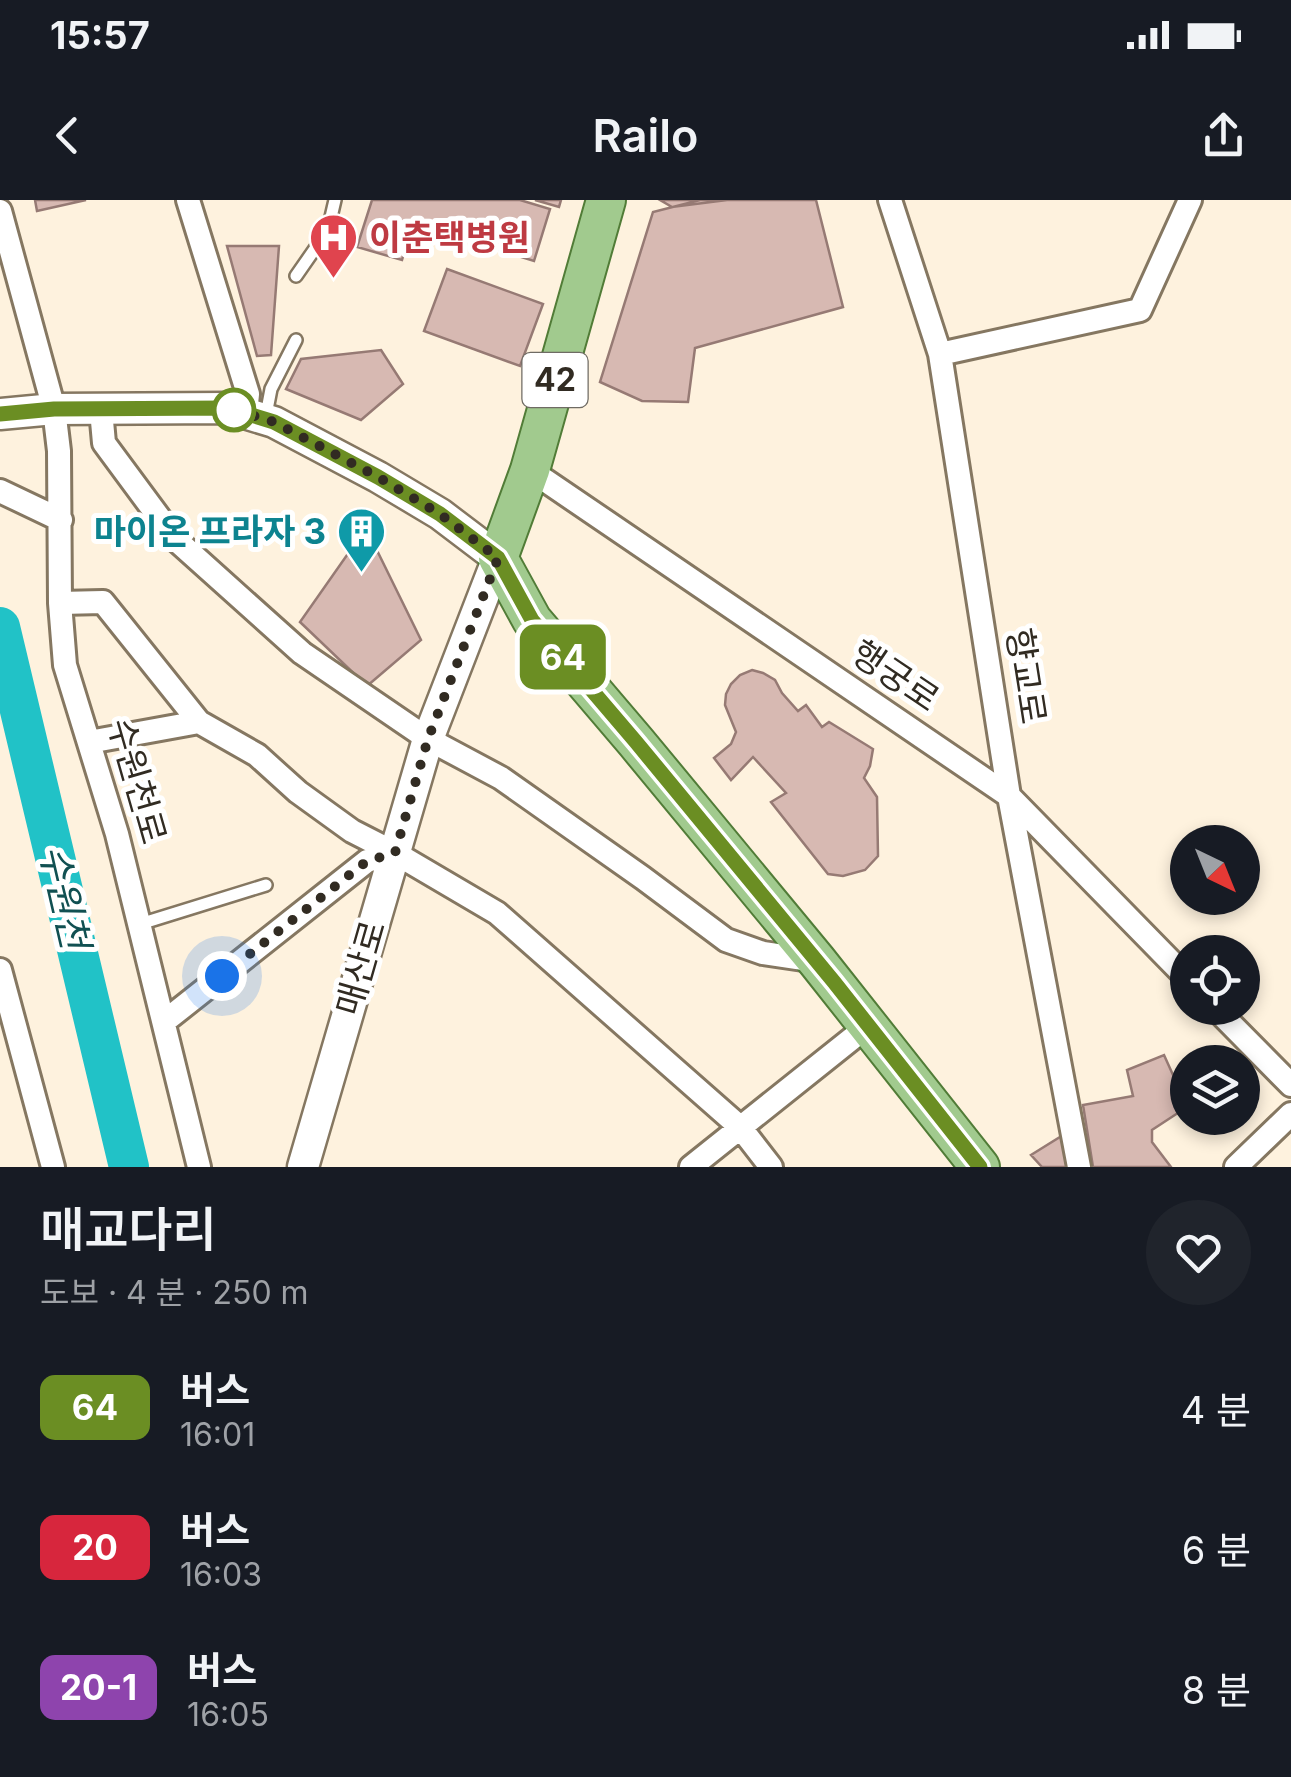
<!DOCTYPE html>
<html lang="ko">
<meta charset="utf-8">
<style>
body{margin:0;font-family:Inter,"Noto Sans KR",sans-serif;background:#20242c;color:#f1f3f6;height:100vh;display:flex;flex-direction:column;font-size:38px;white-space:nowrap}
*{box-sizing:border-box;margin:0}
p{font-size:32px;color:#9ea1a6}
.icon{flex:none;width:55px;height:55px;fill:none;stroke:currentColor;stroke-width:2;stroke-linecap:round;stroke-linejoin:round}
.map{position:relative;height:967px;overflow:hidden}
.panel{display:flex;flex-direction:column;background:#171b24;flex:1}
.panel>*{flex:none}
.badge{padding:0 20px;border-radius:15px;font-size:35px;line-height:65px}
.needle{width:65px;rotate:137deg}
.tools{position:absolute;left:1170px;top:625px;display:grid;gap:20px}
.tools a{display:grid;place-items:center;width:90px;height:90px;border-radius:50%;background:#171b24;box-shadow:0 5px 15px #0003;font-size:50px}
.you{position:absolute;width:50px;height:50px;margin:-25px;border:8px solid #fff;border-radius:50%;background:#1a73e8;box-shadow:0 0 0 15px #1a73e833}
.map>.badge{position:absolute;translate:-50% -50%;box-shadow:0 0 0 5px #fff}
.round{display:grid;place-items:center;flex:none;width:105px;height:105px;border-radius:52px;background:#20242c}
.head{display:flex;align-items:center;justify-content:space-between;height:170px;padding:0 40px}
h1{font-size:48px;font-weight:600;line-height:75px}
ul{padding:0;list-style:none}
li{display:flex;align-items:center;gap:30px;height:140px;padding:0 40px}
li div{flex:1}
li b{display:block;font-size:38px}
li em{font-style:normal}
li .badge{min-width:110px;font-weight:700;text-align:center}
.status{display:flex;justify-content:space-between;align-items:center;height:70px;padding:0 50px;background:#171b24;direction:ltr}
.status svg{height:28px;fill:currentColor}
header{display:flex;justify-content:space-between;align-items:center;height:130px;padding:0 40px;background:#171b24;font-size:45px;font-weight:600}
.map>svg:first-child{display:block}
</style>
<div class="status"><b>15:57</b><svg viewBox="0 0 49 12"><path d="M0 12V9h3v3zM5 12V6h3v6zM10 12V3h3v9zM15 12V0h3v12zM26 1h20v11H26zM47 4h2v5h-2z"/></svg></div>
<header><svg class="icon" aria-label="back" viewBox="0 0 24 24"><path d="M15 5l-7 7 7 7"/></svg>Railo<svg class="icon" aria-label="share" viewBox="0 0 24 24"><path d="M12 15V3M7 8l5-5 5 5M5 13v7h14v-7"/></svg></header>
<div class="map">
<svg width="1291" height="967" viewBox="0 0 1291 967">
<rect width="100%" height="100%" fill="#fef2de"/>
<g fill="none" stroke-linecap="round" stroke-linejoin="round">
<!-- river -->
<path stroke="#21c2c7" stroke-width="40" d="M0,427l129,540"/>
</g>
<!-- building -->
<path fill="#d7b9b2" stroke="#967a74" stroke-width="2.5" d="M35,0h51l-49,11z
M372,0h148l30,9 -16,52 -121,-38 -11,37 -45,-13z
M535,0h26l-2,7z
M660,0h67l-55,7z
M700,0h116l27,107 -148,41 -7,54 -46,-1 -42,-19 53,-170z
M227,46h52l-8,109 -14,1z
M447,69l96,35 -23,62 -96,-35z
M381,150l22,34 -42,36 -75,-31 15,-30z
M366,328l55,112 -54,46 -67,-64z
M752,470l11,3 12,7 7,13 16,18 8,-6 16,22 7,-5 44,27 -3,17 -6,12 13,19 1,59 -13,14 -22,6 -15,-2 -57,-72 15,-9 -33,-36 -22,23 -17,-22 17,-14 5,-12 -11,-27 1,-11 5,-10 9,-9z
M1164,855l14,31 3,25 -29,19v12l19,25h-78l-10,-62 50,-9 -6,-26z
M1068,932l8,35h-34l-11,-12z"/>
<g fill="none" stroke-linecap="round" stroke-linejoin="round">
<defs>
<path id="service" d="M296,76l32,-46 7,-30
M266,215l5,-26 25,-49
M140,724l126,-39"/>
<path id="minor" d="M188,0l60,194 -2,19
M890,0l50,154 69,442 70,371
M0,11l54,198 5,42 1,152 5,62 52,169 82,333
M940,154l200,-44 50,-110
M101,210l3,33 71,96 127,114 126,86 73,39 142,100 83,62 37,13 54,8
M530,270l479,326 179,183
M0,291l61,29
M60,403l43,-1 96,120 58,33 41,37 54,39 43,22 102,60 243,214 31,40
M89,542l110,-20
M0,770l53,197
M1215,808l76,77
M165,821l202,-160 28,-8
M691,967l178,-142
M1236,967l55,-53"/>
<path id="tertiary" d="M0,214l54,-5 174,-1 46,14 104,55 62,37 58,44 -70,181 -125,428"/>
<path id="primary" d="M606,0l-76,270 -32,88 34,62 104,122 181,219 163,206"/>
</defs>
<!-- service casing -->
<use href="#service" stroke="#857761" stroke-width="16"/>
<!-- minor casing -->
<use href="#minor" stroke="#857761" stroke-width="28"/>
<!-- tertiary casing -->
<use href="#tertiary" stroke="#857761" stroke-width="35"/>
<!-- primary casing -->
<use href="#primary" stroke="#517c37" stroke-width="42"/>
<!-- service -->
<use href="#service" stroke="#fff" stroke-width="11"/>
<!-- minor -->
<use href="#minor" stroke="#fff" stroke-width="22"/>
<!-- tertiary -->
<use href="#tertiary" stroke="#fff" stroke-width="30"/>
<!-- primary -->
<use href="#primary" stroke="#a1ca8e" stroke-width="38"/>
</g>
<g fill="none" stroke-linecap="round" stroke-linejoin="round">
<defs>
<path id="line" d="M0,214l54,-5 174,-1 46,14 104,55 62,37 58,44 34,62 104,122 198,240 146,185"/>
</defs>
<!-- line casing -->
<use href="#line" stroke="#fff" stroke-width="22"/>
<!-- line -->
<use href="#line" stroke="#6b8e23" stroke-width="15"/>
<!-- walk -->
<path stroke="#312b22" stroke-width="10" stroke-dasharray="0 18" d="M222,776l145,-115 28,-8 33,-114 70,-181 -58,-44 -62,-37 -104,-55 -46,-14 6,2"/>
</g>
<!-- icons -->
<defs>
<symbol id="hospital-pin" viewBox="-11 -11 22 30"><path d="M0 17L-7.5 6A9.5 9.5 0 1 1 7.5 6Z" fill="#e0444e" stroke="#fff"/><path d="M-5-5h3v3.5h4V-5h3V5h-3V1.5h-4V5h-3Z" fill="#fff"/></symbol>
<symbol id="building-pin" viewBox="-11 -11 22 30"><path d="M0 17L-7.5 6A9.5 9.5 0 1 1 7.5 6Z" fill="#0f9aa8" stroke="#fff"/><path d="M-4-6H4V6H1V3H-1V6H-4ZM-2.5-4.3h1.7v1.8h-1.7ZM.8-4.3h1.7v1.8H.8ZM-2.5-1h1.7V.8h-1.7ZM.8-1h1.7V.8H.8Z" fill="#fff"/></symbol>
</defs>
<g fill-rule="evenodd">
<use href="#hospital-pin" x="306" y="10" width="55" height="75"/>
<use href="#building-pin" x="334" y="304" width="55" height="75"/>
</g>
<!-- markers -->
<circle fill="#fff" stroke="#6b8e23" stroke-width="5" cx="234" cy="210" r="20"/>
<g text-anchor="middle" stroke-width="10" stroke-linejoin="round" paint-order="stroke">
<!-- shield labels -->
<rect fill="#fff" stroke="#6f6b64" stroke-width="2.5" x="522.5" y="153" width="65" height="54" rx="8"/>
<g font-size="32" font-weight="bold" fill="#312b22">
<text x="555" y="191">42</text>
</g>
<!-- health labels -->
<g font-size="35" font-weight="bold" fill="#be3a42" stroke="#fff" text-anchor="start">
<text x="369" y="50">이춘택병원</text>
</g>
<!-- culture labels -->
<g font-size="35" font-weight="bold" fill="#0d838f" stroke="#fff" text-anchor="end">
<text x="326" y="344">마이온 프라자 3</text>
</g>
<!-- street labels -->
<g font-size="35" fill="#312b22" stroke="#fff">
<text transform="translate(895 476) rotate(34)" y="12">행궁로</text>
<text transform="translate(1026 476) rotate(81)" y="12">향교로</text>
<text transform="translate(137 581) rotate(74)" y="12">수원천로</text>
<text transform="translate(361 768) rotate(-74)" y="12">매산로</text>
</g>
<!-- water labels -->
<g font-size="38" font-style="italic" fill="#115052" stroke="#fff">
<text transform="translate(64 697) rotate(77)" y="13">수원천</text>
</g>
</g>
</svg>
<div class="tools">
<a><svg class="needle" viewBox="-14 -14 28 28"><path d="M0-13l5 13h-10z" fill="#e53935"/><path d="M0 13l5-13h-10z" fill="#9ea1a6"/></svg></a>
<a><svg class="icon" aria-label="locate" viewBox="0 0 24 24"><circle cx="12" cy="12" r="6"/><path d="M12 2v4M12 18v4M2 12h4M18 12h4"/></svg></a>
<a><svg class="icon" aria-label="layers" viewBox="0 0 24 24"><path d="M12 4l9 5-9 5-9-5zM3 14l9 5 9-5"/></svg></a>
</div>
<div class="you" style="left:222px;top:776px"></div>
<b class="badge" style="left:563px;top:457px;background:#6b8e23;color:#fff">64</b>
</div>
<section class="panel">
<div class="head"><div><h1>매교다리</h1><p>도보 · 4 분 · 250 m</p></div><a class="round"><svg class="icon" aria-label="heart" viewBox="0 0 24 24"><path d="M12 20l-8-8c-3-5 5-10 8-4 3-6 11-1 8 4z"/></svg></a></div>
<ul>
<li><span class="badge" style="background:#6b8e23;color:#fff">64</span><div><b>버스</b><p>16:01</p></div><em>4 분</em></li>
<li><span class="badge" style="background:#d7263d;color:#fff">20</span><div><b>버스</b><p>16:03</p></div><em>6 분</em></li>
<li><span class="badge" style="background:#8e44ad;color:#fff">20-1</span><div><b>버스</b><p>16:05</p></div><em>8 분</em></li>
</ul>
</section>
